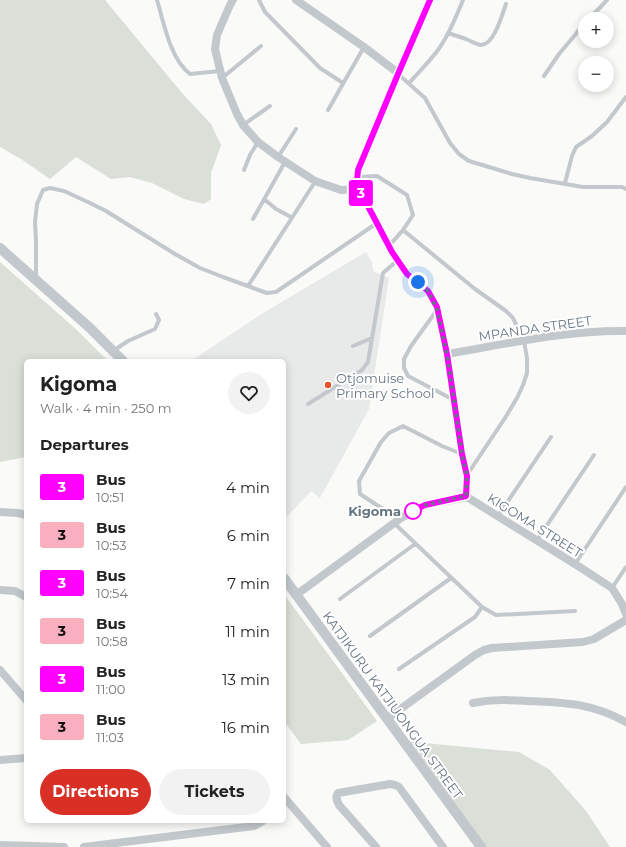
<!DOCTYPE html>
<meta charset="utf-8">
<style>
body{margin:0;font-family:Montserrat,sans-serif;background:#f2f2f2;color:#222;height:100vh;display:flex;flex-direction:column;font-size:15px;white-space:nowrap}
*{box-sizing:border-box;margin:0}
p{font-size:13px;color:#767676}
.icon{flex:none;width:22px;height:22px;fill:none;stroke:currentColor;stroke-width:2;stroke-linecap:round;stroke-linejoin:round}
.map{position:relative;flex:1;overflow:hidden}
.sheet{position:absolute;left:24px;top:359px;width:262px;height:464px;display:flex;flex-direction:column;background:#fff;border-radius:6px;box-shadow:0 2px 10px #0003}
.sheet>*{flex:none}
.badge{padding:0 8px;border-radius:3px;font-size:14px;line-height:26px}
.fabs{position:absolute;left:578px;top:12px;display:grid;gap:8px}
.fabs a{display:grid;place-items:center;width:36px;height:36px;border-radius:50%;background:#fff;box-shadow:0 2px 10px #0003;font-size:20px}
.you{position:absolute;width:20px;height:20px;margin:-10px;border:3px solid #fff;border-radius:50%;background:#1a73e8;box-shadow:0 0 0 6px #1a73e833}
.map>.badge{position:absolute;translate:-50% -50%;box-shadow:0 0 0 2px #fff}
h2{padding:0 16px;font-size:15px;line-height:36px}
.round{display:grid;place-items:center;flex:none;width:42px;height:42px;border-radius:21px;background:#f2f2f2}
.head{display:flex;align-items:center;justify-content:space-between;height:68px;padding:0 16px}
h1{font-size:19px;font-weight:700;line-height:30px}
.action{display:flex;gap:8px;margin-top:auto;padding:8px 16px}
.action a{flex:1;height:46px;border-radius:24px;background:#d93025;color:#fff;font-size:16px;font-weight:700;line-height:46px;text-align:center}
.action a+a{background:#f2f2f2;color:#222}
ul{padding:0;list-style:none}
li{display:flex;align-items:center;gap:12px;height:48px;padding:0 16px}
li div{flex:1}
li b{display:block;font-size:15px}
li em{font-style:normal}
li .badge{min-width:44px;font-weight:700;text-align:center}
.map>svg:first-child{display:block}
</style>
<div class="map">
<svg width="626" height="847" viewBox="0 0 626 847">
<rect width="100%" height="100%" fill="#fafaf8"/>
<!-- built -->
<path fill="#e8e9e9" d="M366,252l6,10 1,9 16,7 -20,131 -49,89 -9,-7 -27,29v-159h-93l72,-48z"/>
<!-- green -->
<path fill="#dadfd7" d="M0,0h105l77,93 29,31 10,21 -10,28v26l-7,5 -20,-5 -32,-16 -22,-6 -19,2 -35,-22 -26,22 -29,-20 -21,-12z
M0,262l78,69 30,30h-82v96l-26,5z
M284,594l93,127 -29,19 -47,4 -17,-23z
M404,741l115,11 31,18 36,41 24,36h-129z"/>
<g fill="none" stroke-linecap="round" stroke-linejoin="round">
<!-- service -->
<path stroke="#c3c8cc" stroke-width="4" d="M157,0c7,23 13,59 33,74l30,-3
M259,0l6,12 55,56 23,15
M589,19l18,-19
M448,33c6,2 12,4 18,6 5,2 9,5 15,6 13,0 21,-30 25,-41
M398,74l27,24 25,45 9,11 10,7 43,13 18,4 53,9h39l4,2
M544,76l15,-22 26,-31
M222,78l39,-32
M409,83c10,-11 20,-21 29,-33 11,-15 18,-33 25,-50
M328,110l36,-63
M243,125l27,-19
M278,157l18,-28
M244,170l6,-15 8,-13
M358,177l19,-1 30,19 6,20 -10,15 -14,16
M565,183l7,-27 4,-9 16,-11 15,-14 19,-25
M264,199l12,10 15,8
M253,219l32,-57
M403,230l72,59 31,22 7,7 11,23 3,17v15l-4,12 -6,13 -12,20 -38,57
M36,278v-37l-1,-19 2,-18 6,-14 7,-2 14,3 26,12 16,8 69,43 25,14 23,9 44,16 9,-1 101,-69
M248,286l67,-104
M437,310l-26,36 -7,13v9l4,8 46,24
M353,346l19,-8
M113,351l15,-10 27,-12 4,-9 -3,-6
M308,404l54,-34 6,-8 15,-89 15,-13
M498,516l53,-79
M401,518l-21,-11 -20,-13 -1,-13 22,-39 8,-9 14,-7 39,20 20,8
M394,523l88,84 14,8 79,-4
M537,540l57,-85
M575,564l51,-77
M612,588l14,-21
M340,599l75,-55
M370,636l81,-58
M399,669l76,-52 7,-10"/>
<!-- minor -->
<path stroke="#c3c8cc" stroke-width="8" d="M233,0l-3,5 -13,30 -2,14 7,29 15,36 6,11 15,17 20,15 37,24 26,9 18,-1
M296,0l68,47 34,26
M430,0l-32,73 -40,97 -1,11 2,8 33,63 15,22 21,17 9,16 10,47 15,100 5,22v21
M447,354c59,-10 119,-24 179,-23
M0,512l18,1 8,2
M0,590l15,1 11,6
M296,595l105,-77 24,-13 42,-8 108,67 37,24 10,16 4,10
M0,670l26,30
M473,703c19,-4 37,-3 55,-2 39,2 63,2 98,21
M388,718l87,-63 9,-5 8,-2 91,-6 11,-3 32,-19
M0,760l26,-2
M284,797l43,50
M0,845l64,2
M84,847l170,-21 9,-5
M376,847l-37,-42c-2,-4 -4,-8 -1,-12l52,-9 5,1 4,2 44,60"/>
<!-- tertiary -->
<path stroke="#c3c8cc" stroke-width="10" d="M0,248l90,80 33,33
M284,578l197,269"/>
</g>
<g fill="none" stroke-linecap="round" stroke-linejoin="round">
<defs>
<path id="line" d="M413,511l12,-6 41,-9 1,-20 -5,-22 -15,-100 -10,-47 -9,-16 -21,-17 -15,-22 -33,-63 -2,-8 1,-11 40,-96 32,-74"/>
</defs>
<!-- line casing -->
<use href="#line" stroke="#fff" stroke-width="9"/>
<!-- line -->
<use href="#line" stroke="#ff00fe" stroke-width="6"/>
<!-- walk -->
<path stroke="#657683" stroke-width="4" stroke-dasharray="0 7.2" d="M413,511l12,-6 41,-9 1,-20 -5,-22 -15,-100 -10,-45 -9,-18 -10,-9"/>
</g>
<!-- markers -->
<circle fill="#e4572e" stroke="#fff" stroke-width="1.5" cx="328" cy="385" r="4"/>
<circle fill="#fff" stroke="#ff00fe" stroke-width="2" cx="413" cy="511" r="8"/>
<g text-anchor="middle" stroke-width="4" stroke-linejoin="round" paint-order="stroke">
<!-- street labels -->
<g font-size="13" fill="#657683" stroke="#fff">
<text transform="translate(535 328) rotate(-8)" y="5">MPANDA STREET</text>
<text transform="translate(535 525) rotate(32)" y="5">KIGOMA STREET</text>
<text transform="translate(393 705) rotate(54)" y="5">KATJIKURU KATJIUONGUA STREET</text>
</g>
<!-- poi labels -->
<g font-size="13" fill="#657683" stroke="#fff" text-anchor="start">
<text x="336" y="383">Otjomuise<tspan x="336" dy="15">Primary School</tspan></text>
</g>
<!-- stop labels -->
<g font-size="13" font-weight="bold" fill="#657683" stroke="#fff" text-anchor="end">
<text x="401" y="516">Kigoma</text>
</g>
</g>
</svg>
<div class="fabs">
<a>+</a>
<a>−</a>
</div>
<div class="you" style="left:418px;top:282px"></div>
<b class="badge" style="left:361px;top:193px;background:#ff00fe;color:#fff">3</b>
<section class="sheet">
<div class="head"><div><h1>Kigoma</h1><p>Walk · 4 min · 250 m</p></div><a class="round"><svg class="icon" aria-label="heart" viewBox="0 0 24 24"><path d="M12 20l-8-8c-3-5 5-10 8-4 3-6 11-1 8 4z"/></svg></a></div>
<h2>Departures</h2>
<ul>
<li><span class="badge" style="background:#ff00fe;color:#fff">3</span><div><b>Bus</b><p>10:51</p></div><em>4 min</em></li>
<li><span class="badge" style="background:#faafbe;color:#111">3</span><div><b>Bus</b><p>10:53</p></div><em>6 min</em></li>
<li><span class="badge" style="background:#ff00fe;color:#fff">3</span><div><b>Bus</b><p>10:54</p></div><em>7 min</em></li>
<li><span class="badge" style="background:#faafbe;color:#111">3</span><div><b>Bus</b><p>10:58</p></div><em>11 min</em></li>
<li><span class="badge" style="background:#ff00fe;color:#fff">3</span><div><b>Bus</b><p>11:00</p></div><em>13 min</em></li>
<li><span class="badge" style="background:#faafbe;color:#111">3</span><div><b>Bus</b><p>11:03</p></div><em>16 min</em></li>
</ul>
<div class="action"><a>Directions</a><a>Tickets</a></div>
</section>
</div>
